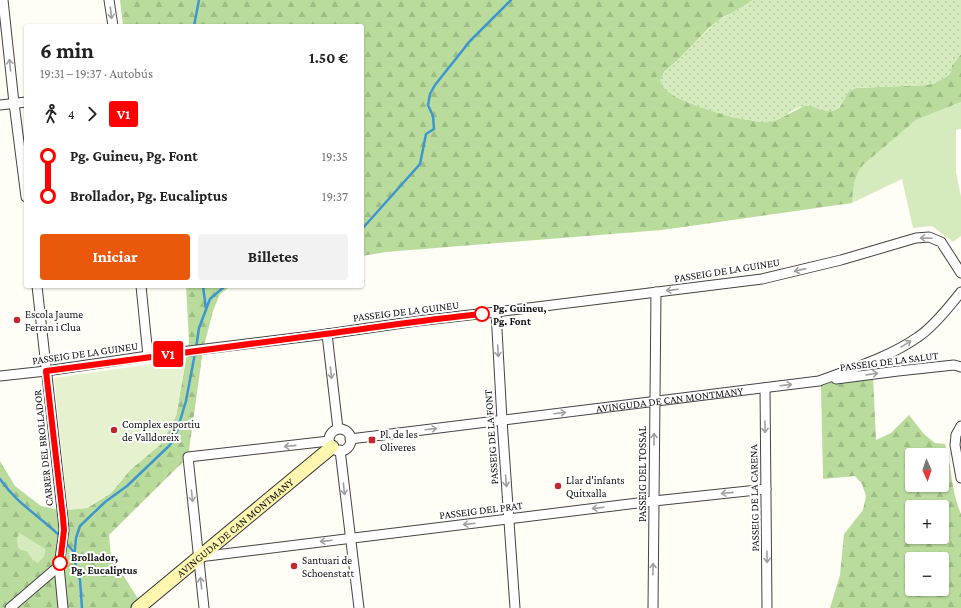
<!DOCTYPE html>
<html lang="es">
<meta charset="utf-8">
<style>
body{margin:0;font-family:"Crimson Pro",serif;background:#f2f2f2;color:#222;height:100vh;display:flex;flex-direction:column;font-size:15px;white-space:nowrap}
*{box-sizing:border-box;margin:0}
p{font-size:13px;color:#767676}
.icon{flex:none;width:22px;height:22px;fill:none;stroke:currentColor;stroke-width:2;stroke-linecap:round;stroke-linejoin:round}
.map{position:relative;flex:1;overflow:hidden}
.sheet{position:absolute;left:24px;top:24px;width:340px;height:264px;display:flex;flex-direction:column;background:#fff;border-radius:4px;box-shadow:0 1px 3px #0004}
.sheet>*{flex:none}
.badge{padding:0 8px;border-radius:3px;font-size:14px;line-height:26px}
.needle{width:26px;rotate:177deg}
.buttons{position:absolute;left:905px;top:448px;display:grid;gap:8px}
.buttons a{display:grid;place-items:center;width:44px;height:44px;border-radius:4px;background:#fff;box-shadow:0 1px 3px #0004;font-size:20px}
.map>.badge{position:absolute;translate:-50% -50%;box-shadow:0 0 0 2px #fff}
.legs{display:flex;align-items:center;gap:6px;height:44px;padding:0 16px;font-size:13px}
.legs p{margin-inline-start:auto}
.head{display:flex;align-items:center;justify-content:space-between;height:68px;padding:0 16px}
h1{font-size:22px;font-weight:700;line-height:30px}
.action{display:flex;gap:8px;margin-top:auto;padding:8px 16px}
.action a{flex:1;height:46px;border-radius:4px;background:#ea580c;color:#fff;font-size:16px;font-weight:700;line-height:46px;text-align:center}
.action a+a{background:#f2f2f2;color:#222}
ul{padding:0 16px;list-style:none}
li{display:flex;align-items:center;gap:14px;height:40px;font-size:15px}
li i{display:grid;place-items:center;width:6px;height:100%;margin:0 5px;background:currentColor}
li i::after{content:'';width:10px;height:10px;margin:-5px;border:3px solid;border-radius:50%;background:#fff}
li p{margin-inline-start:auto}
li:first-child i{background:linear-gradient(#0000 50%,currentColor 0)}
li:last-child i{background:linear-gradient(currentColor 50%,#0000 0)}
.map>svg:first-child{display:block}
</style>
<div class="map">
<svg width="961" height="608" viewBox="0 0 961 608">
<defs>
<pattern id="forest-firs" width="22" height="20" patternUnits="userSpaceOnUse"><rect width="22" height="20" fill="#b9dc9c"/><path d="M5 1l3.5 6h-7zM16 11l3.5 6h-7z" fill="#9ebc85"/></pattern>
<pattern id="garden-dots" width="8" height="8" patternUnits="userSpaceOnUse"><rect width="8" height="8" fill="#d5ebbd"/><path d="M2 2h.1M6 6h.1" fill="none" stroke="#b6c8a1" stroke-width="1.8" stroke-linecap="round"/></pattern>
</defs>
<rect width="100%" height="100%" fill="#fffdf5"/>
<!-- grass -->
<path fill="#d5ebbd" d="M961,102v27l-5,1v42l5,25v39l-8,6 -21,-16 -19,2 -11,-49 -50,24c1,-14 2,-27 11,-38l53,-45z
M19,533l26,16 -1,7 -6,8 -5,-4 -6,-9 -8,-2 -2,-9z"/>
<!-- forest -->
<path fill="url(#forest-firs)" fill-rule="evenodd" d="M120,0h633l-14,10 -16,7 -13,10 -32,33 -14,12 34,34 34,11 30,5 17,-3 25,-13h9l9,4 10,1 7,-3 9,-16 7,-4 71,-3 9,-2 15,-9 2,-9 9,-11v48l-45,18 -53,45c-9,11 -10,24 -11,38l-190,27 -276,22 -24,4v-230h-239z
M186,286h45l-11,8 -7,17 -10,39 -15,107 -79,78 2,21 31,49 -1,3h-141v-147l15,25 26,20 19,4 27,-2 24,-15 19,-23 31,-26 15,-28 13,-74zM19,533l26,16 -1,7 -6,7 -5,-3 -6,-9 -8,-2 -2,-9z
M873,376l3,64 15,-7 18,-18 15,19 11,9 10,1c7,23 6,48 16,70v94h-131l10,-33 4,-41 19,-24 3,-14 -4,-12 -7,-8 -32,3 -2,-94 14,-5zM912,455h30v30h-30zM912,507h30v30h-30zM912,559h30v30h-30z"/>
<!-- garden -->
<path fill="url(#garden-dots)" d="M753,0h208v54l-9,11 -2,9 -7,5 -8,4 -9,2 -71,3c-3,1 -6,3 -7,5 -5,7 -6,16 -16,18 -9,2 -17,-6 -26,-5 -13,0 -23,15 -36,16 -20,2 -94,-18 -106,-34 -2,-2 -3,-6 -4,-8l4,-8 14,-12 38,-38z"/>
<!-- pitch -->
<path fill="#e6f2cf" d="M186,359l-10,57 -15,28 -31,26 -19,23 -24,15 -19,2 -14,-132z"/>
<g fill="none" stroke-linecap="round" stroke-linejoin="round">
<!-- stream -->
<path stroke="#3f96cf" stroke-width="2.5" d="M194,26l5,-26
M362,229l58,-65 6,-30 8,-5 -1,-13 -5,-11 2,-11 5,-9 35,-44 41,-41
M203,286l3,23
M196,348l3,-20 11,-29 15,-13
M0,479c18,26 40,37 61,58
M65,542l9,10
M82,608l-2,-28 -6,-21 2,-21 4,-12 25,-24 22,-16 43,-41 7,-14 9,-30 9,-48"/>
<defs>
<g id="street">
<path d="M3,0l11,103 12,94"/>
<path d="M109,0l4,26"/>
<path d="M0,105l26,-3"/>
<path d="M37,286l26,233 1,11 -5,36 4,42"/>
<path d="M141,286l7,70"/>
<path d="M496,312l6,108 13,188"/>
<path d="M327,334l11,95"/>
<path d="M0,376l46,-5 102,-15 179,-22 90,-13 79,-9 266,-33 79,-19 75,-22 13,-1 12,5 20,31"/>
<path d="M836,379l62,-8 56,-6 7,2"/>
<path d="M765,388l2,220"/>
<path d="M961,426l-5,9 -1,10 6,33"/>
<circle cx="340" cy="440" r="11"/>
<path id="s1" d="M350,439l469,-58c34,-13 69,-23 99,-44 14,-9 32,-31 43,-45"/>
<path d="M340,450l19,158"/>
<path d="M199,557l455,-56 112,-12"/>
<path d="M10,608l49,-42"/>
<path d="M204,608l-16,-151 141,-16"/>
<path d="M653,608l3,-316"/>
</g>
<g id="secondary">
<path id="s2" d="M138,608l194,-161"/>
</g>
</defs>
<!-- street casing -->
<use href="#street" stroke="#444" stroke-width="11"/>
<!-- secondary casing -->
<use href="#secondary" stroke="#333" stroke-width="15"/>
<!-- street -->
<use href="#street" stroke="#fff" stroke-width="9"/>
<!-- secondary -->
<use href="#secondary" stroke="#fff6b0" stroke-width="13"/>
</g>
<!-- one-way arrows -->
<defs><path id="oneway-shaft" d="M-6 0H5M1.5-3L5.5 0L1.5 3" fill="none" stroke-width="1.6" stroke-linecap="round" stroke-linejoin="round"/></defs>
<g stroke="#a0a0a0">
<use href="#oneway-shaft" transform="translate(111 13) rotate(83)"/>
<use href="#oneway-shaft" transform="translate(10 65) rotate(-96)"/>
<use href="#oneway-shaft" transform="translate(926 238) rotate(-178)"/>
<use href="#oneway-shaft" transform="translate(800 270) rotate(167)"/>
<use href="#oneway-shaft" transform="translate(672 290) rotate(173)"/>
<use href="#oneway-shaft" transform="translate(906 344) rotate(-32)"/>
<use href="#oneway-shaft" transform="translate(498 351) rotate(87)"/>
<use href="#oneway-shaft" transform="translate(331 373) rotate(84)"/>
<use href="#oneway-shaft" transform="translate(872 374) rotate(-8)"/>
<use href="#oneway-shaft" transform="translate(786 385) rotate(-7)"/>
<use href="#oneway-shaft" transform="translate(560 413) rotate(-7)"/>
<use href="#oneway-shaft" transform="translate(765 427) rotate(89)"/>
<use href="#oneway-shaft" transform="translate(431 429) rotate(-7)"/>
<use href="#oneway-shaft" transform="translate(654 439) rotate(-90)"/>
<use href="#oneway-shaft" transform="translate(290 446) rotate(174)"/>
<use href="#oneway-shaft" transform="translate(506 481) rotate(86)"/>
<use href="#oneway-shaft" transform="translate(344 489) rotate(84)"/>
<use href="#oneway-shaft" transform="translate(727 493) rotate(174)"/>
<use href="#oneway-shaft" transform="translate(192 496) rotate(84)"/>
<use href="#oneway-shaft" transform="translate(598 508) rotate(173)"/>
<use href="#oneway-shaft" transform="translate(469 524) rotate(173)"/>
<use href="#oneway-shaft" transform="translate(326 541) rotate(173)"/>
<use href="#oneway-shaft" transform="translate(767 557) rotate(89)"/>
<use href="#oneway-shaft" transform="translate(653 569) rotate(-89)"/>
<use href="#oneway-shaft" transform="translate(201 583) rotate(-97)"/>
</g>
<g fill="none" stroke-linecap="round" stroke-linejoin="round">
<defs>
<path id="line-1" d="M60,563l4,-33 -1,-12 -17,-147c93,-13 186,-25 279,-37 53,-7 104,-15 157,-20"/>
</defs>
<!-- line-1 casing -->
<use href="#line-1" stroke="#fff" stroke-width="9"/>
<!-- line-1 -->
<use href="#line-1" stroke="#f00" stroke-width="6"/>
</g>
<!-- markers -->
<g fill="#fff" stroke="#f00" stroke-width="2">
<circle cx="482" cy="314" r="7"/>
<circle cx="60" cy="563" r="7"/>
</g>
<g fill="#c4262e" stroke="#fff" stroke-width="1.5">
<circle cx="17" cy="320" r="4"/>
<circle cx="114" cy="430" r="4"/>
<rect x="368" y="436" width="8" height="8" rx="2"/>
<circle cx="558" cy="486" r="4"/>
<circle cx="294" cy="566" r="4"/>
</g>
<g text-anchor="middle" stroke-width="4" stroke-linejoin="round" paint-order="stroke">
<!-- street labels -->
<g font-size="11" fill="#111" stroke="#fff">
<text transform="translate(727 270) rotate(-9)" y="4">PASSEIG DE LA GUINEU</text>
<text transform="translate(406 311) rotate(-7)" y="4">PASSEIG DE LA GUINEU</text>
<text transform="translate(85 353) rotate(-8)" y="4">PASSEIG DE LA GUINEU</text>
<text transform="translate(889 361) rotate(-7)" y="4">PASSEIG DE LA SALUT</text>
<text dy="4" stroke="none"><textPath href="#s1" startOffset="322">AVINGUDA DE CAN MONTMANY</textPath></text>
<text transform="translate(491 437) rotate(-94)" y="4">PASSEIG DE LA FONT</text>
<text transform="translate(43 448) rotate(-96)" y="4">CARRER DEL BROLLADOR</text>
<text transform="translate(642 474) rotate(-90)" y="4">PASSEIG DEL TOSSAL</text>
<text transform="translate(754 498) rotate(-91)" y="4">PASSEIG DE LA CARENA</text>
<text transform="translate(481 510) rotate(-7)" y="4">PASSEIG DEL PRAT</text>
<text dy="4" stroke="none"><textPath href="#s2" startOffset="126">AVINGUDA DE CAN MONTMANY</textPath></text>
</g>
<!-- stop labels -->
<g font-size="11" font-weight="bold" fill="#111" stroke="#fff" text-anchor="start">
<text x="493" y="312">Pg. Guineu,<tspan x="493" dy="13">Pg. Font</tspan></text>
<text x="71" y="561">Brollador,<tspan x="71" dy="13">Pg. Eucaliptus</tspan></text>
</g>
<!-- poi labels -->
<g font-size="11" fill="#111" stroke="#fff" text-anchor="start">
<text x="25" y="318">Escola Jaume<tspan x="25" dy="13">Ferran i Clua</tspan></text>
<text x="122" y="428">Complex esportiu<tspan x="122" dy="13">de Valldoreix</tspan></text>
<text x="380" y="438">Pl. de les<tspan x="380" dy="13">Oliveres</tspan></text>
<text x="566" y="484">Llar d'infants<tspan x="566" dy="13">Quitxalla</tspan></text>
<text x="302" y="564">Santuari de<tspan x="302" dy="13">Schoenstatt</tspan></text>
</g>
</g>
</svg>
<div class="buttons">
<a><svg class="needle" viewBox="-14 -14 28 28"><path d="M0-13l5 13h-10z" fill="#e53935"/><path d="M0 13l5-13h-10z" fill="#767676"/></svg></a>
<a>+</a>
<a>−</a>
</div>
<b class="badge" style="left:168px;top:354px;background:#f00;color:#fff">V1</b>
<section class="sheet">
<div class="head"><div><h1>6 min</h1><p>19:31 – 19:37 · Autobús</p></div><b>1.50 €</b></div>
<div class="legs"><svg class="icon" aria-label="walk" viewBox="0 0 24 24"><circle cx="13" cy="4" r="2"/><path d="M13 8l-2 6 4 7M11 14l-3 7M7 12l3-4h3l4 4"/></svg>4<svg class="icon" aria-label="forward" viewBox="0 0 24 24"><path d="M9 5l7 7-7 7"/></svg><b class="badge" style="background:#f00;color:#fff">V1</b></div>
<ul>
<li><i style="color:#f00"></i><b>Pg. Guineu, Pg. Font</b><p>19:35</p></li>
<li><i style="color:#f00"></i><b>Brollador, Pg. Eucaliptus</b><p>19:37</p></li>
</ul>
<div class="action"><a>Iniciar</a><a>Billetes</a></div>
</section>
</div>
